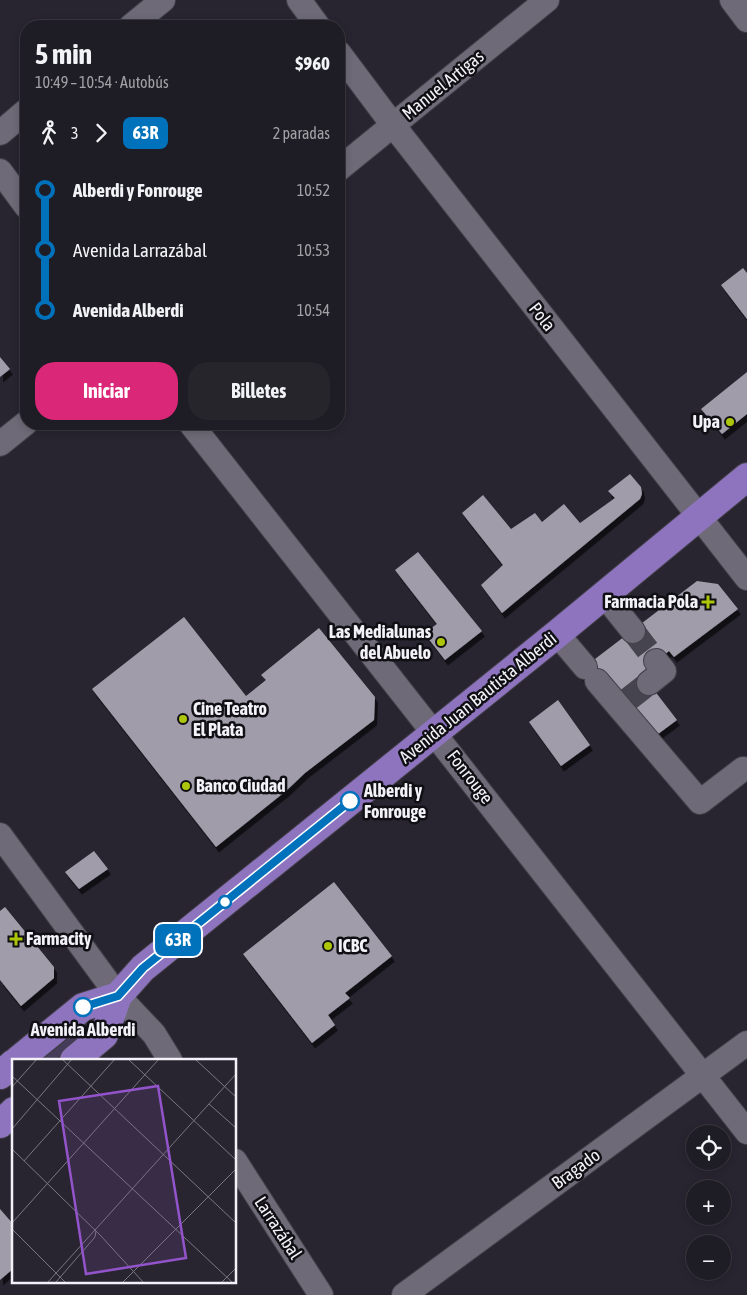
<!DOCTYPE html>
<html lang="es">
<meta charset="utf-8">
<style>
body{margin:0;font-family:"Asap Condensed",sans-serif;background:#26252c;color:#f1f3f6;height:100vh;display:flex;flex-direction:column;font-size:19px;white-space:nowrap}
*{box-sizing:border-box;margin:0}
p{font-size:16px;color:#a1a1a6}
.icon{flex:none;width:28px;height:28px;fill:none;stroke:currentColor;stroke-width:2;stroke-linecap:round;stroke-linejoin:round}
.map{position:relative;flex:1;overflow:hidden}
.panel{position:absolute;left:20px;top:20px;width:325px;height:410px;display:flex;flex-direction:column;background:#1e1c24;border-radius:20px;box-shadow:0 2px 8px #0003,0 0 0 1px #3c3a41}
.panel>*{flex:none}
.badge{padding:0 10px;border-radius:8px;font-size:18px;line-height:32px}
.tools{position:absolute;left:686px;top:1125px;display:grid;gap:10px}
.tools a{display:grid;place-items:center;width:45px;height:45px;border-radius:50%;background:#1e1c24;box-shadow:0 2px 8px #0003,0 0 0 1px #3c3a41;font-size:25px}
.map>.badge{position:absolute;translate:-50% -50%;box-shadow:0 0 0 2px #fff}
.legs{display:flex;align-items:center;gap:8px;height:55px;padding:0 15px;font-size:16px}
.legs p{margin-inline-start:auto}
.headline{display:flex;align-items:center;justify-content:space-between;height:85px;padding:0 15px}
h1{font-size:28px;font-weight:700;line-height:38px}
.cta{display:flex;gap:10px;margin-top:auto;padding:10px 15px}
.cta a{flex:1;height:58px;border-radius:20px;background:#db2777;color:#fff;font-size:20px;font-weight:700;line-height:58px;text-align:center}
.cta a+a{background:#26252c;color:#f1f3f6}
ul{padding:0 15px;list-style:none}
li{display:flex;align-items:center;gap:18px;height:60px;font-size:19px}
li i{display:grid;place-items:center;width:8px;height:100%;margin:0 6px;background:currentColor}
li i::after{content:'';width:12px;height:12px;margin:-6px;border:4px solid;border-radius:50%;background:#1e1c24}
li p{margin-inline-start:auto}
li:first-child i{background:linear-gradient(#0000 50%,currentColor 0)}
li:last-child i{background:linear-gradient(currentColor 50%,#0000 0)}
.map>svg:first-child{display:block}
</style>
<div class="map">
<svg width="747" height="1295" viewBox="0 0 747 1295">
<defs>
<filter id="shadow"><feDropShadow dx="3" dy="5.5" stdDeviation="0" flood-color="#0009"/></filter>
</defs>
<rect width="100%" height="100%" fill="#282530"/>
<!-- green -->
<path fill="#453c59" d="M83,1026l5,6 -33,28h-13z"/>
<!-- building -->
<path fill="#a09caa" filter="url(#shadow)" d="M743,268l4,5v46l-26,-34z
M0,357l10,12 -10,8z
M747,372v42l-25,20 -21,-25z
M630,474l11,13 1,7 -2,5 -138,114 -21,-28 22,-20 -41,-52 21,-18 28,34 24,-16 7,9 22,-18 16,19 35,-25 -7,-7z
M418,552l64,79 -37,29 -21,-27 13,-9 -42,-54z
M697,581l21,3 20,25 -64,48 -5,-6 -28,22 36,47 -23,17 -64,-50 -12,-15z
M184,617l62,79 20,-16 -5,-5 58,-47 56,69 -1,23 -69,53 -19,18 -70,56 -124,-158z
M558,700l32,45 -29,21 -32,-44z
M94,851l14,18 -29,20 -14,-17z
M334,882l58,74 -47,37 5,5 -22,17 7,10 -23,18 -69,-89z
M5,907l49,60v11l-33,28 -21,-26v-69z
M0,1209l14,16v43l-14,12z"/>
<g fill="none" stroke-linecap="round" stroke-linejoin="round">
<!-- minor-tunnel -->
<path stroke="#46444e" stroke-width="24" stroke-dasharray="24 12" stroke-linecap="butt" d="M633,631l23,30
M626,701l23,-18"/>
<defs>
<path id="minor" d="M299,0l19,26
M732,0l15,20
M131,26l32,-26
M339,53l54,72 354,453
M0,133l26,-22
M339,169l208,-169
M0,171l26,35
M191,424l556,708
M0,444l26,-21
M604,595l29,36
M557,634l28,33
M597,681l103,121 43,-33
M649,683l15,-12 -8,-10
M0,835l118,161 36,38 16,26
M235,1161l86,134
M404,1295l343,-252"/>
<path id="major" d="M18,1060l65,-53 35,-11
M74,1060l30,-25 14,-39 25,-28 414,-334 190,-157
M0,1075l14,-12
M0,1124l14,-13"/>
</defs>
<!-- minor casing -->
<use href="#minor" stroke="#43404a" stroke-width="26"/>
<!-- major casing -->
<use href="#major" stroke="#43404a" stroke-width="30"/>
<!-- minor -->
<use href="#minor" stroke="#6e6a77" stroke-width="24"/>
<!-- major -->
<use href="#major" stroke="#8e74be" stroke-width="28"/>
</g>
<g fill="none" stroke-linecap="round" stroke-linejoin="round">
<defs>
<path id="line-1" d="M83,1007l35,-11 25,-28 207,-167"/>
</defs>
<!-- line-1 casing -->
<use href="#line-1" stroke="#fff" stroke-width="11"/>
<!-- line-1 -->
<use href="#line-1" stroke="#0072bc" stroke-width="8"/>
</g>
<!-- markers -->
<g fill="#aec60a" stroke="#100f14" stroke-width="2">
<circle cx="730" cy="422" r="5"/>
<path d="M705.5 594.5h5v5h5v5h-5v5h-5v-5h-5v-5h5z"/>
<circle cx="441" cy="642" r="5"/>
<circle cx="183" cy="719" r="5"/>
<circle cx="186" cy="786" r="5"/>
<path d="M13.5 931.5h5v5h5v5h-5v5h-5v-5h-5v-5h5z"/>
<circle cx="328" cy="946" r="5"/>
</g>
<g fill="#fff" stroke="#0072bc" stroke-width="2.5">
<circle cx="350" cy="801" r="9"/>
<circle cx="225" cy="902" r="6"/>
<circle cx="83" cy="1007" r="9"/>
</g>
<g text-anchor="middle" stroke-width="5" stroke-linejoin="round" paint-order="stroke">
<!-- street labels -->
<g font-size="18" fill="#f3f2f9" stroke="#100f14">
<text transform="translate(443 85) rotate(-39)" y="6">Manuel Artigas</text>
<text transform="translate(542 317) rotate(52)" y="6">Pola</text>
<text transform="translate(478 698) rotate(-39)" y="6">Avenida Juan Bautista Alberdi</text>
<text transform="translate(470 777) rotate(52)" y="6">Fonrouge</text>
<text transform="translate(576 1169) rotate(-36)" y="6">Bragado</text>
<text transform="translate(278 1228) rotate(57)" y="6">Larrazábal</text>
</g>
<!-- poi labels -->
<g font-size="18" font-weight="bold" fill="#f3f2f9" stroke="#100f14" text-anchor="start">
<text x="720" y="428" text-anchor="end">Upa</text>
<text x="698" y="608" text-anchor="end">Farmacia Pola</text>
<text x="431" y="638" text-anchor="end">Las Medialunas<tspan x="431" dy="21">del Abuelo</tspan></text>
<text x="193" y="715">Cine Teatro<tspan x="193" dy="21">El Plata</tspan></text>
<text x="196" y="792">Banco Ciudad</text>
<text x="26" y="945">Farmacity</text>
<text x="338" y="952">ICBC</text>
</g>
<!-- stop labels -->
<g font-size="18" font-weight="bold" fill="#f3f2f9" stroke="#100f14" text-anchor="start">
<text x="364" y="797">Alberdi y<tspan x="364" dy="21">Fonrouge</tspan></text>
<text x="83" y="1036" text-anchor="middle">Avenida Alberdi</text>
</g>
</g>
<!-- overview -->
<g transform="translate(12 1059)">
<rect width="224" height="224" fill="#282530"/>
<path fill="none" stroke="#797780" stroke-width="1" d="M50,0l174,164M116,0l108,101M183,0l41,38M0,17l220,206M0,28l25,-28M197,45l27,24M0,70l60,-70M0,90l89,87 42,46M12,102l91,-102M0,164l147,-164M0,170l53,53M36,223l188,-208M44,223l39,-45 1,-6M111,223l113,-113M210,223l14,-14"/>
<path fill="#9354cb" fill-opacity="0.15" stroke="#9354cb" stroke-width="2.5" d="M146,27l28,172 -100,16 -27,-173z"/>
<rect width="224" height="224" fill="none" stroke="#f3f2f9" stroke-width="2.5"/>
</g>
</svg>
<div class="tools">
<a><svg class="icon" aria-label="locate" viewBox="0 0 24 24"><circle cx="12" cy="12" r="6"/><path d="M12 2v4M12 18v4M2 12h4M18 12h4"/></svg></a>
<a>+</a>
<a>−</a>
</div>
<b class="badge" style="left:178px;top:940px;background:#0072bc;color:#fff">63R</b>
<section class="panel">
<div class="headline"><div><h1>5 min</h1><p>10:49 – 10:54 · Autobús</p></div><b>$960</b></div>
<div class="legs"><svg class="icon" aria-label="walk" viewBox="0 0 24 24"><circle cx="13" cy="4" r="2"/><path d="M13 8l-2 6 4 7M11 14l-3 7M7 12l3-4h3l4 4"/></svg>3<svg class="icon" aria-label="forward" viewBox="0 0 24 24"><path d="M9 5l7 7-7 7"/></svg><b class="badge" style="background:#0072bc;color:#fff">63R</b><p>2 paradas</p></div>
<ul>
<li><i style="color:#0072bc"></i><b>Alberdi y Fonrouge</b><p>10:52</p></li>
<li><i style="color:#0072bc"></i><span>Avenida Larrazábal</span><p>10:53</p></li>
<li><i style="color:#0072bc"></i><b>Avenida Alberdi</b><p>10:54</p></li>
</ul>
<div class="cta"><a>Iniciar</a><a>Billetes</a></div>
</section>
</div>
